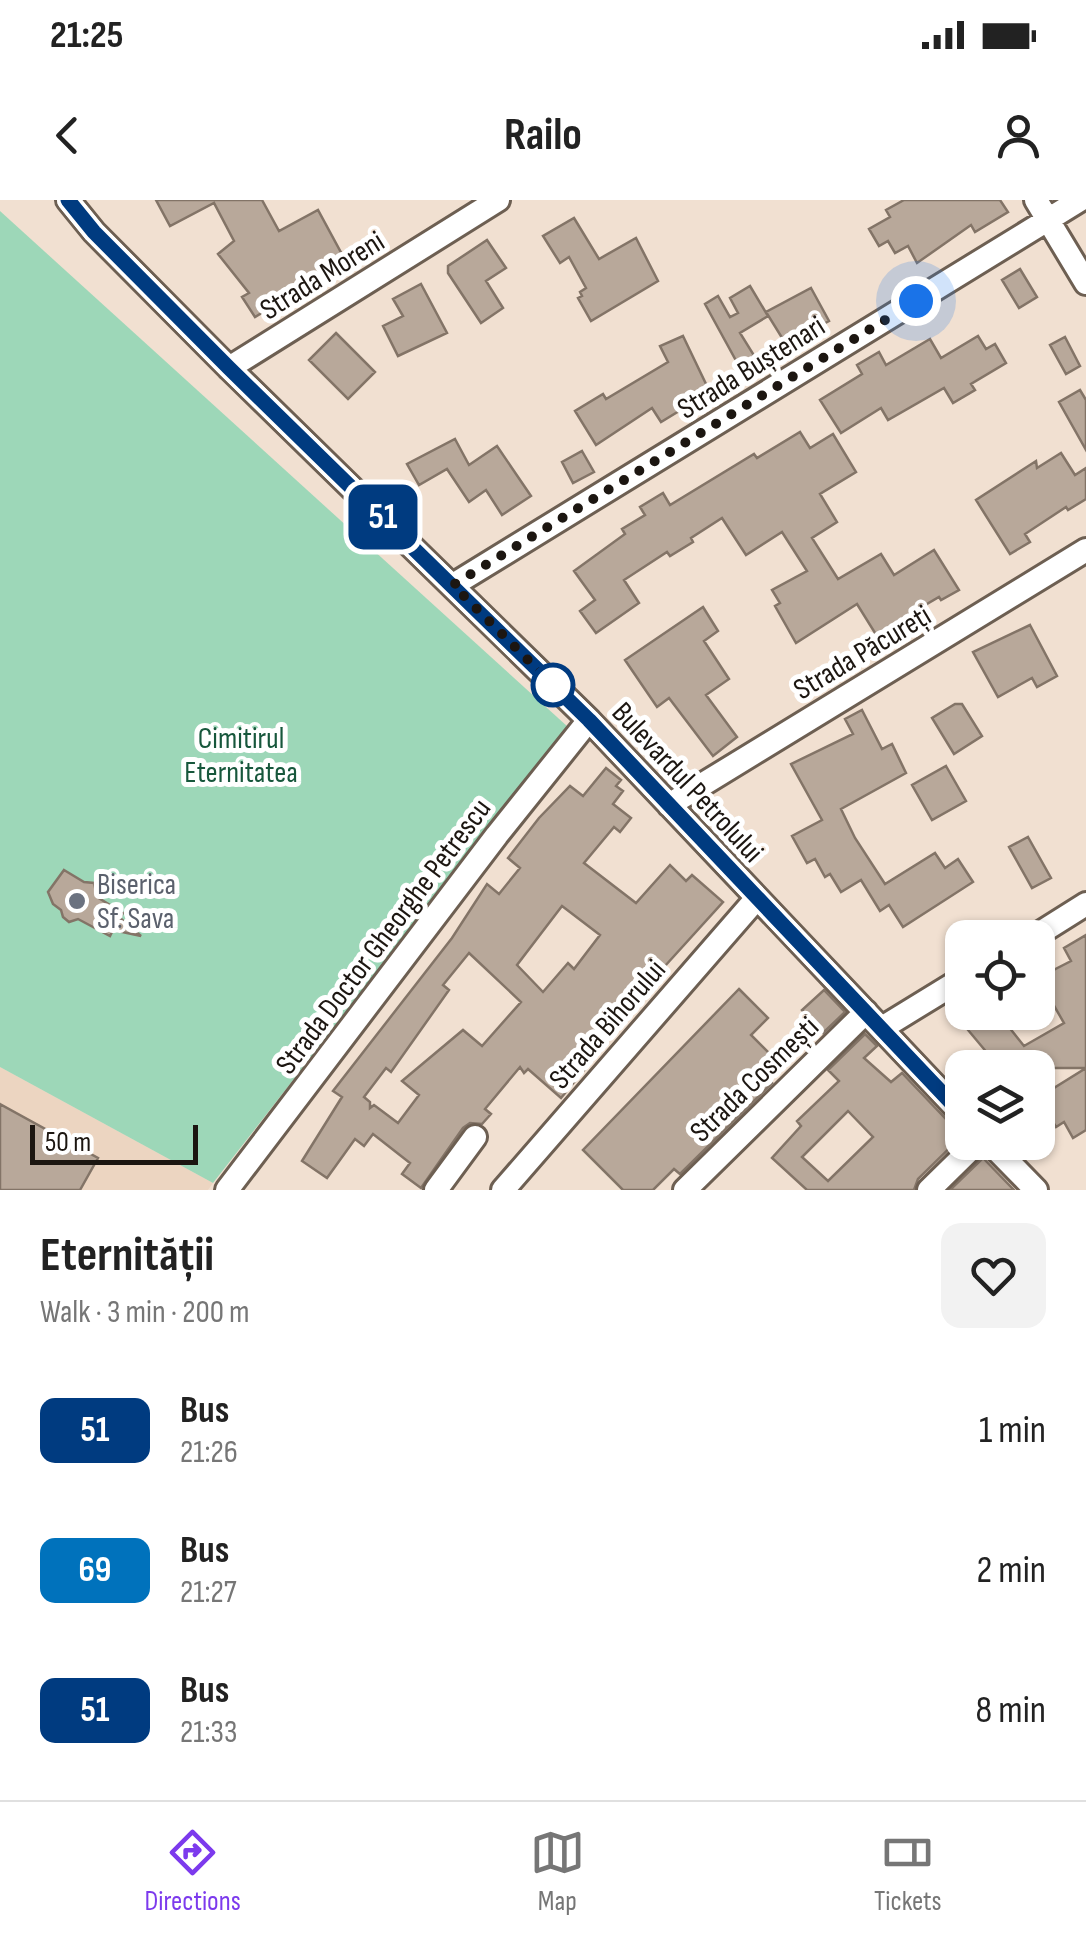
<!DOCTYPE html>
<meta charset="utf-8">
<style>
body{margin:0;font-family:"Sofia Sans Condensed",sans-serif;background:#f2f2f2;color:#222;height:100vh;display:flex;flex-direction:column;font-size:38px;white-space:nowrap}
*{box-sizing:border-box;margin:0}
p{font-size:32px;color:#767676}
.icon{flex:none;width:55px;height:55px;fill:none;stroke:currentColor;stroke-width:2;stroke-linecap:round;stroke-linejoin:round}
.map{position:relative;height:990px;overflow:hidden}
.panel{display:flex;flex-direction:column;background:#fff;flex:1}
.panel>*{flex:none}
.badge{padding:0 20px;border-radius:15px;font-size:35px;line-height:65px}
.controls{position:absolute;left:945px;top:720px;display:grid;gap:20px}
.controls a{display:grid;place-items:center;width:110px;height:110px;border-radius:20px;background:#fff;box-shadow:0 2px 8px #0004;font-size:50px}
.scale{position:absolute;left:30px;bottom:25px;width:168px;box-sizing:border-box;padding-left:10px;border:5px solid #1c1611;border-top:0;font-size:28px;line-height:35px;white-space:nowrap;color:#1c1611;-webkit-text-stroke:8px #fff;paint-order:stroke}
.you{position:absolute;width:50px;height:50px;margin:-25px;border:8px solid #fff;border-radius:50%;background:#1a73e8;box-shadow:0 0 0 15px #1a73e833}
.map>.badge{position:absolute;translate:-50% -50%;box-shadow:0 0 0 5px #fff}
.round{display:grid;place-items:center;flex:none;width:105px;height:105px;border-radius:20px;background:#f2f2f2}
.summary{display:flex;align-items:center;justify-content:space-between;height:170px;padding:0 40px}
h1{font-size:48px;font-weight:700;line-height:75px}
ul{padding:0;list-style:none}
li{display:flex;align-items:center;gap:30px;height:140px;padding:0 40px}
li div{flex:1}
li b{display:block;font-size:38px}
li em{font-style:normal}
li .badge{min-width:110px;font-weight:700;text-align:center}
.status{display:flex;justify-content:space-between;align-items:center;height:70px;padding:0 50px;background:#fff;direction:ltr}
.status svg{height:28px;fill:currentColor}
header{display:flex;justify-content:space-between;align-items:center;height:130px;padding:0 40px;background:#fff;font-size:45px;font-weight:700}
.tabs{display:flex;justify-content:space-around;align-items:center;height:140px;border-top:2px solid #e0e0e0;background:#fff;font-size:28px;color:#767676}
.tabs a{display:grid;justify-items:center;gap:5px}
.tabs .selected{color:#7c3aed}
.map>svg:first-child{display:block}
</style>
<div class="status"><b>21:25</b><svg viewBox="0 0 49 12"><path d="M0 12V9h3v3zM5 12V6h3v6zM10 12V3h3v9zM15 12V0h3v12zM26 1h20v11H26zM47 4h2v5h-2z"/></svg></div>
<header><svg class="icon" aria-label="back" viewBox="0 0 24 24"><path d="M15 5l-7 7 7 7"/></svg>Railo<svg class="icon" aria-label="person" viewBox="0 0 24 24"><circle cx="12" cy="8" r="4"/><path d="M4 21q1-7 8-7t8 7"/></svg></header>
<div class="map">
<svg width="1086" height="990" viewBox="0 0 1086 990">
<rect width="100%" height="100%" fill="#f1e0d1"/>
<!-- built -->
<path fill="#ecd5c1" d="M0,867l213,116 -5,7h-208z"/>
<!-- green -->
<path fill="#9dd7b8" d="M0,11l568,516 -355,456 -213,-116z"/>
<!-- building -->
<path fill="#b8a89a" stroke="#837467" stroke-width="2.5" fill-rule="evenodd" d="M156,0h106l17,31 39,-21 26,48 -51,28 3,6 -41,25 -13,-20 7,-4 -31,-39 16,-13 -20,-38 -44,23z
M904,0h96l8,12 -33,20 -4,-7 -54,38 -9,-17 -13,7 -7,-12 -9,5 -10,-17 21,-12 -4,-7z
M574,18l25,41 37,-21 22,43 -67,40 -13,-23 4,-2 -2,-4 6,-4 -17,-31 -9,6 -17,-27z
M487,40l19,28 -20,13 17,27 -22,15 -33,-50v-7z
M1020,69l17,28 -18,11 -17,-28z
M421,84l26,49 -49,23 -15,-30 20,-10 -10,-17z
M750,86l18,30 -28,17 15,24 -16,9 -34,-62 13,-8 12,21 8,-4 -8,-15z
M811,88l18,33 -17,9 -2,-4 -26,15 -18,-29z
M336,133l39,39 -27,27 -39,-39z
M683,136l24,50 12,-6 8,15 -16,8 -4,-9 -46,28 -9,-14 -56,37 -21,-34 28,-17 3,5 62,-37 -8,-16z
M978,136l8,13 9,-5 11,19 -35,21 4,6 -22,13 -9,-15 -56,32 -7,-12 -40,25 -21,-33 42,-26 -5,-9 22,-13 7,13 44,-26 11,19z
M1065,137l15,29 -14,8 -16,-29z
M1080,190l6,10v50l-27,-48z
M800,232l10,16 23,-14 23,38 -36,22 17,28 -25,16 26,41 43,-25 13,21 40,-25 25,40 -18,10 -2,-3 -41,24 8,15 -21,13 -28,-45 -61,39 -21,-37 5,-3 -8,-13 35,-19 -25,-39 -36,23 -24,-37 -31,20 2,4 -23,14 -3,-4 -43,28 15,23 -43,30 -16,-22 15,-11 -21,-29 51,-37 -3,-5 23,-14 -5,-8 23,-14 7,12 84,-51 3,4z
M455,239l14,26 28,-19 34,50 -29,19 -16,-25 -17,12 -22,-33 -28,16 -12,-21z
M582,251l12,21 -21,11 -11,-21z
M1061,253l14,22 11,-7v31l-18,11 -2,-3 -41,27 5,8 -20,12 -34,-54 60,-39 1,7z
M703,407l15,24 -14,10 25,38 -23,16 31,42 -24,19 -44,-58 -12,9 -32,-47z
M1030,425l27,51 -20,11 -5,-9 -34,19 -25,-45z
M955,504h7l20,32 -28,18 -22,-36z
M862,510l20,39 10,-5 14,29 -65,36 14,29 30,46 50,-31 10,15 13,-9 15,23 -70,45 -14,-22 -9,6 -19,-31 -20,12 -11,-18 -5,3 -10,-18 -8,4 -15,-27 30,-16 -31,-56 62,-30 -8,-15z
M946,566l20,35 -34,19 -20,-35z
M606,568l15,12 -5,6 7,5 -10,13 18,14 -11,14 -6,-5 -30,36 52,40 34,-38 16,16 6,-6 31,27 -68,75 5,4 -46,44 -4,-3 -28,34 8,7 -29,35 -33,-29 -4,4 -4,-6 -35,42 6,5 -9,10 -12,-1 -7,5 -42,60 -19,-14 8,-11 -37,-29 -9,12 -9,-7 -28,39 -25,-17 40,-64 -9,-6 119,-153 35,-54 12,10 21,-26 -12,-10 31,-40 31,-32 13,10zM562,706l38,29 -26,34 -6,-6 -25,29 -26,-27zM469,753l52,49 -39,44 -19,-16 -61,51 17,14 -21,28 -24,-18 -4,3v-6l-6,-5 22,-29 5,4 58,-82 -6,-5z
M1028,637l23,41 -19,10 -23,-41z
M64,670l20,12 10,1 3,14 26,16 -3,5 21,18 -28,-6 -3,6 -32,-17 -9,3 -6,-5 -2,-7 -8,-6 -5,-12z
M1086,735v195l-13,8 -9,-16 -8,5 -18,-29 48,-30h-68l-6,-12 -13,11 -36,-43 14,-12h20l27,34 40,-23 -26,-45 33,-17 -7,-13z
M739,789l29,29 -17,17 30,30 -14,14 5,4 -92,91 -6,-5 -21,21h-30l-40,-40z
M824,790l21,22 -22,21 -21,-23z
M865,834l12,12 -13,12 27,24 11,-9 60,63 -44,43 -4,11h-107l-35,-32 29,-32 -4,-5 42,-40 -11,-11zM848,911l25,26 -45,44 -26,-24z
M0,904l98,54 -18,32h-80z
M983,958l31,32h-64z"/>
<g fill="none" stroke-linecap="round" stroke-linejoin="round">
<defs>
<path id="minor" d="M68,0l26,32 135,136 360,352 373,394
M1036,0l50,83
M229,168l269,-168
M453,385l627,-385
M669,605l417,-255
M1032,738l54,-34
M882,828l80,-49
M989,942l47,48
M227,990l270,-355 92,-115
M436,990l39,-53
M503,990l254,-292
M685,990l181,-178
M929,990l49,-48"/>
</defs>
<!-- minor casing -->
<use href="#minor" stroke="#6d5f52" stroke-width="28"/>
<!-- minor -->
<use href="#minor" stroke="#fff" stroke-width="22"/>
</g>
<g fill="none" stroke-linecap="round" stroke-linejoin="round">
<defs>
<path id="line" d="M68,0l26,32 135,136 360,352 373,394"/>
</defs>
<!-- line casing -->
<use href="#line" stroke="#fff" stroke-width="22"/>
<!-- line -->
<use href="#line" stroke="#003b80" stroke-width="15"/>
<!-- walk -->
<path stroke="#1c1611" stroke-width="10" stroke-dasharray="0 18" d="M553,485l-100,-100 463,-284"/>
</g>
<!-- markers -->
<circle fill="#fff" stroke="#003b80" stroke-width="5" cx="553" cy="485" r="20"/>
<circle fill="#6b7280" stroke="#fff" stroke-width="4" cx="77" cy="701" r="10"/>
<g text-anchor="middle" stroke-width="10" stroke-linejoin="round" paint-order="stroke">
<!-- street labels -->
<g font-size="30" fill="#1c1611" stroke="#fff">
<text transform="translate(322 75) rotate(-32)" y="10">Strada Moreni</text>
<text transform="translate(751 167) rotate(-32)" y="10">Strada Buștenari</text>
<text transform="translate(862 452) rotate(-31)" y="10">Strada Păcureți</text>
<text transform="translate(688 582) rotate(47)" y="10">Bulevardul Petrolului</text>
<text transform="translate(383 736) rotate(-53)" y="10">Strada Doctor Gheorghe Petrescu</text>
<text transform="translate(607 824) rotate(-49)" y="10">Strada Bihorului</text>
<text transform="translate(754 879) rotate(-44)" y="10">Strada Cosmești</text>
</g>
<!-- park labels -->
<g font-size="30" fill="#17573c" stroke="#fff">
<text x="241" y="548">Cimitirul<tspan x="241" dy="34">Eternitatea</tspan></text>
</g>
<!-- worship labels -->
<g font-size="30" fill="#5b616d" stroke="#fff" text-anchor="start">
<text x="97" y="694">Biserica<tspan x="97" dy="34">Sf. Sava</tspan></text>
</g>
</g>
</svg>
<div class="controls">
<a><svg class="icon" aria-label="locate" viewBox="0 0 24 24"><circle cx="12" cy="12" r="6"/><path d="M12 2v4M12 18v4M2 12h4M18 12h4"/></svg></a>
<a><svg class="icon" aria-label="layers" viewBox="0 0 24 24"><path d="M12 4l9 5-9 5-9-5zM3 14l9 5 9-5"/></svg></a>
</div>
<div class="scale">50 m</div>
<div class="you" style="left:916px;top:101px"></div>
<b class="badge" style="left:383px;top:317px;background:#003b80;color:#fff">51</b>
</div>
<section class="panel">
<div class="summary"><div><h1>Eternității</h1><p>Walk · 3 min · 200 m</p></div><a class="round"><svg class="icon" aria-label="heart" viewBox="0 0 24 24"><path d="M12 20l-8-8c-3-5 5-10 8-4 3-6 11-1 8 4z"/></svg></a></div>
<ul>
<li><span class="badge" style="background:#003b80;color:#fff">51</span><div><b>Bus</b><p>21:26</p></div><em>1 min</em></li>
<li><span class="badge" style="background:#0072bc;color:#fff">69</span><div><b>Bus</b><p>21:27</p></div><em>2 min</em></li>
<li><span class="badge" style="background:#003b80;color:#fff">51</span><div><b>Bus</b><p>21:33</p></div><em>8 min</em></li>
</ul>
</section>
<nav class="tabs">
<a class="selected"><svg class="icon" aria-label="directions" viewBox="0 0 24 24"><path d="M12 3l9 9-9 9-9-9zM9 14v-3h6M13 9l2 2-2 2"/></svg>Directions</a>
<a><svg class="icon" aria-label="map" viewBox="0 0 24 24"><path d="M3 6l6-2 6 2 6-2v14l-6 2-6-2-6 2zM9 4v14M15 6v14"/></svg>Map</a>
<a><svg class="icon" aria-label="tickets" viewBox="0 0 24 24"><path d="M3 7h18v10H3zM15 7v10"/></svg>Tickets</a>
</nav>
